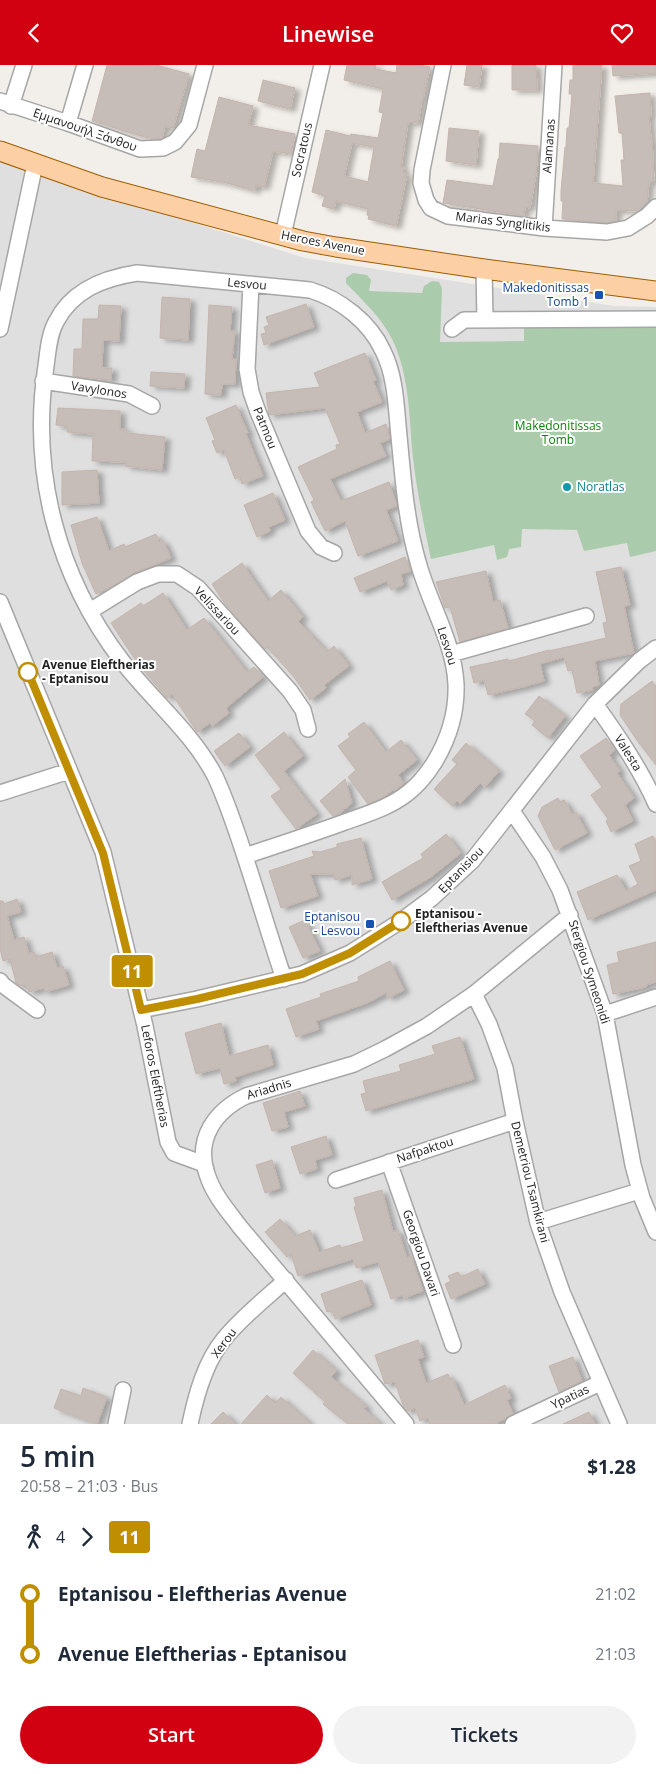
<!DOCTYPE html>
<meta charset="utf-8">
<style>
body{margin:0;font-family:"Open Sans",sans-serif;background:#f2f2f3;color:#1f2937;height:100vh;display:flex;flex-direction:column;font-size:19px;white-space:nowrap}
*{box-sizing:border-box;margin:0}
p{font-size:16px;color:#747a83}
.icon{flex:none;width:28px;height:28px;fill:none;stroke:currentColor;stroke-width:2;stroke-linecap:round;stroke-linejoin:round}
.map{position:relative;height:1359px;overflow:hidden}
.drawer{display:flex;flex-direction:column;background:#fff;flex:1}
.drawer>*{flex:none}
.badge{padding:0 10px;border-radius:4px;font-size:18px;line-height:32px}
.map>.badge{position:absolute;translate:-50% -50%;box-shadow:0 0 0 2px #fff}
.legs{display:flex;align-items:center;gap:8px;height:55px;padding:0 20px;font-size:16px}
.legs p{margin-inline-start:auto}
.head{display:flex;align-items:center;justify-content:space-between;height:85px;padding:0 20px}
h1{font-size:28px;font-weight:600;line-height:38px}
.button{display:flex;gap:10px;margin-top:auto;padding:10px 20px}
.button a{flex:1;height:58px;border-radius:30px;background:#d20111;color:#fff;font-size:20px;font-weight:600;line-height:58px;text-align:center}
.button a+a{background:#f2f2f3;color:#1f2937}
ul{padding:0 20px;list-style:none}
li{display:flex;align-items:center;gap:18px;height:60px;font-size:19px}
li i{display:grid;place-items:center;width:8px;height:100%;margin:0 6px;background:currentColor}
li i::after{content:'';width:12px;height:12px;margin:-6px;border:4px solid;border-radius:50%;background:#fff}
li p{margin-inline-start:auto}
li:first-child i{background:linear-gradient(#0000 50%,currentColor 0)}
li:last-child i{background:linear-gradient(currentColor 50%,#0000 0)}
header{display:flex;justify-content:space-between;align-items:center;height:65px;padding:0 20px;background:#d20111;color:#fff;font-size:22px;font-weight:600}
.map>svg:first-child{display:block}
</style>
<header><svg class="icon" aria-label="back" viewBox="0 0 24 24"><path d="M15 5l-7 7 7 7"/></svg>Linewise<svg class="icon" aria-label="heart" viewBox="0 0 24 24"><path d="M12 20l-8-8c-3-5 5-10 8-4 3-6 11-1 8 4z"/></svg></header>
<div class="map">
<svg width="656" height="1359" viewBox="0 0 656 1359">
<defs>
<filter id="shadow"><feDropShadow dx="5.5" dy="3" stdDeviation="2.5" flood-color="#0004"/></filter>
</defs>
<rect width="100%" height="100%" fill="#f2eee9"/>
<!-- residential -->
<path fill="#e0dfdf" d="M0,97l305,96 309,48 42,1v1117h-656z"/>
<!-- cemetery -->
<path fill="#aacbac" d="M353,208l14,2 4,5 -2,11 53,2 2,-7 8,-5 7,1 3,6 -2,54 84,-1v-13h132v223l-26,6 -3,-14 -43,8 -7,-21 -55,-1 -1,18 -12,2 -2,8 -10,3 -3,-15 -63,14c-7,-33 -14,-67 -18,-101 -4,-40 -3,-82 -21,-119 -11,-22 -30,-39 -46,-56v-5z"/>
<!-- building -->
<path fill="#c7bdb8" stroke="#c4b4ab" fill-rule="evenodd" filter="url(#shadow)" d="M107,0h49l33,9 -16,54 -8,-2 -3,12 -8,1 -17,-4 -45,-14z
M347,0h29l-1,4 21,4 1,-8h22l11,2 -7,32h-1l-4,24 -10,-1 -7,45h3l-1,6 4,1 -11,52 -28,-7 1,-3 -2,-1 1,-6 -32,-8 -2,8 -12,-3 3,-10 -13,-4 14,-62 24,6 1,-2 27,4 5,-25 -4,-1 4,-23 -39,-9zM352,78l22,4 -6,35 -24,-6z
M467,0h15l-3,22 -15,-2z
M512,0h24l1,25h-25z
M573,0h29l-9,118 30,3 -2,-26h3l-2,-27h-3l-4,-37 35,-3 1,23h-2l2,23h1l2,42 -5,1 -2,20 -10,9 -21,-1v11l-10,2 -44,-4 1,-18h-2v-10l4,-44h1l1,-19h2l3,-34h-3l1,-14h3z
M612,0h44v8l-43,3z
M263,15l32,8 -5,21 -32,-8z
M219,32l34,9 -5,19 47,9 -4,20 -18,-3 -9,36 -8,-2 -1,6 -32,-9 -32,-5 6,-28 8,2z
M449,63l30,3 -3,34 -30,-4z
M500,78l38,3 -2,28 -6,34 -5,-1 -1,9 -81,-13 4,-23 46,6 5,-27h1z
M162,232l28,2 -2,41 -28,-2z
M306,239l8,23 -50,18 -3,-11 5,-1 -2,-6 5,-2 -3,-8z
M99,240l22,1 -2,35 -16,-1 -1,28h10l-1,12 -38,-4 1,-27h8l1,-30h15z
M209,240l23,2 -2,24h5l-3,28h4l-1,25h-13l-1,11 -16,-1z
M365,288l11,27 -3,1 9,21 -25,10 8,21 21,-9 4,15 -10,4 6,13 -56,23 11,22 48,-19 8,24 -11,4 12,31 -40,15 -13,-35 -20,10 -14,-29 3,-2 -16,-33 39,-18 -1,-4 4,-1 -15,-36 -56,7 -3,-22 54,-6 -6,-14z
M151,307l34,2 -1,14 -34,-2z
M236,340l12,28 -2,1 17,42 -21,8 -2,-7 -5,2 -11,-29 -7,3 -5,-12 3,-1 -9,-22z
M58,343l62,3v18h7v4l38,4 -3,33 -37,-4 1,-4 -34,-1 1,-27 -26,-2v-6l-11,-1z
M97,405l2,33 -37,2v-33z
M273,428l12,27 -16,7 1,4 -13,6 -13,-32z
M97,452l12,34 15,-7 1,3 31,-13 3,8 4,-2 8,18 -37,15 -21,13 -17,8 -14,-31 -11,-38z
M405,492l6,14 -10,3 2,11 -12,5 -4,-9 -27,11 -6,-14z
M242,498l26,38 13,-11 22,27 -5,4 29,31 7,-6 15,20 -25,19 2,3 -16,12 -16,-23 -27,-30 -2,2 -20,-22 -22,-26 -11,-17z
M621,502l9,38 -6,1 10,47 -39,8 4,24 -7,2 1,3 -16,3 -5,-23 -4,1 -4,-14 -24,7 4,17 -18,5h1l-39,9 -4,-15 -10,3 -4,-16 38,-8 1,2 40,-11v1l57,-13 -3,-15 4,-1 -11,-50z
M486,506l7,31 7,-2 8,28 -48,14 -10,-35 -5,1 -9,-26z
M163,528l24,37 17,-12 43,54 7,-5 9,10 -37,31 3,5 -17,13 -2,-3 -13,9 -25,-38 -5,4 -29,-34 -27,-41 30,-20 2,3z
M652,616l4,6v78l-17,-22 -19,-28 1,-11z
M539,631l26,20 -17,22 -16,-13 3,-4 -10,-7z
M364,657l22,30 15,-12 16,20 -19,15 6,8 -10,8 -1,-1 -11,8 -14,6 -20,-27 8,-7 -18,-24 12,-9 -2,-3z
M284,667l19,24 -19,15 33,43 -21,15 -25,-33 10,-7 -26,-34z
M239,668l11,14 -25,19 -11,-15z
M606,673l9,12 -6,5 11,16 -3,2 17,25 -9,7 8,16 -22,11 -5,-11 2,-2 -17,-24 11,-8 -22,-31z
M466,678l33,28 -14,16 -5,-4 -20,21 -3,-3 -5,5 -18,-17 23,-25 -5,-4z
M345,714l7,24 -13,11 -6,2 -13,-15z
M558,733l2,4 4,-2 8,14 4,-2 11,21 -32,17 -17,-34 4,-9z
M446,769l15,19 -30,24 -39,23 -10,-18 41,-24 -2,-4z
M653,771l3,7v47l-68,30 -11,-28 40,-17 9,16 12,-7 -9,-18 12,-5 -6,-17z
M361,773l11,41 -20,6v-10l-17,5 -2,-6h-23l8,22 -37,12 -12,-37 45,-15 -2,-5 8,1 17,-5v-3z
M17,834l4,13 -14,4 7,24 10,-3 5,17 5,-2 2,5 16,-5 5,16 6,-2 6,19 -24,7 -1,-4 -15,4 -3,-7 -5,1 -5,-3 -6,-24 -7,2 -3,-12v-48h3l1,3z
M305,855l15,31 -17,7 -14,-31z
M656,877v40l-10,3v2l-33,7 -6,-29 12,-3 -2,-10z
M390,896l14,29 -16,8 -2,-5 -19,10 -51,18 3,8 -23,8 -10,-28 35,-12 -1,-3 39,-13 -1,-4z
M221,958l8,33 39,-11 5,20 -38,12 1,4 -12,3 -4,-16 -24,6 -11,-41z
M460,972l14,42 -108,32 -5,-17 5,-1 -3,-12 38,-10 -2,-6 36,-11 -3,-8z
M300,1026l5,15 -21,6 4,15 -16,4 -9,-28z
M326,1071l6,19 -17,5 2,9 -17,5 -9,-27z
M272,1095l8,28 -15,5 -9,-28z
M382,1125l11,42 5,-2 9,28 4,-2 12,35 -19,7 -2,-3 -11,4 -13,-37 -22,6 -3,-9 -55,17 -7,-22 -4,3 -22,-25 15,-13 15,17 15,-6 9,22 21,-7 1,3 23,-7 -10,-34 2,-1 -2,-8z
M478,1204l7,15 -34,15 -6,-15 6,-3 -3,-5 10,-4 3,5z
M362,1215l9,25 -36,14 -3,-8 -5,1 -6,-18z
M418,1275l6,17 -6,2 8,24 22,-9 2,6 3,-1 11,26 41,-20 6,13 -4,2 6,14 -18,10h-65l-2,-6 -8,3 -5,-13 -8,3 -3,-3 -9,-26 -10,2 -10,-29z
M313,1285l24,21 -6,6 35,29 -2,3 17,15h-33l-25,-20 2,-2 -32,-29z
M573,1292l9,24 -23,11 -10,-26z
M83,1323l24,9 -10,27 -43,-16 7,-19 20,7z
M267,1330l8,8 6,-6 30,27h-70z
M223,1347l13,12h-25z
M589,1347l6,12h-32z"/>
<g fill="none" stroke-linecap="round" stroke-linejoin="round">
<defs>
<path id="minor" d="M443,0l-21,105 -1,13 5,17 5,8 17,8 96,12 63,4 21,-4 19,-12 9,-9
M0,36l68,22 72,26 23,-1 12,-6 14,-17 16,-60
M11,41l13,-41
M68,58l17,-58
M544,163l10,-163
M283,170l39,-170
M484,204l1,51
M251,219l-4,85 4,23 7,20 50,119 13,16 13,6
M0,264l35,-165
M452,264l12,-9 192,-1
M43,316l86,13 23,12
M0,537l103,250 42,174 23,116 6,11 30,11
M90,546l47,-29 21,-8h19l21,14 92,103 13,19 5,19
M451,589l135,-38
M595,639c23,32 45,64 61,100
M0,728l69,-22
M512,746l31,46 17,33 45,124 28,151 9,33 14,34
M245,791c33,-11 67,-22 100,-34 22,-8 46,-15 64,-30 10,-8 18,-18 25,-29 14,-23 23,-51 22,-79 -2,-42 -27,-81 -38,-122 -12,-41 -15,-84 -19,-126 -3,-29 -3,-59 -16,-85 -13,-29 -43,-52 -73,-61l-173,-17c-33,5 -65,17 -81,49 -7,13 -8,29 -10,44 -16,105 11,210 76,295 30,39 70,71 93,115 14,30 24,62 34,93 12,37 23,74 35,110
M0,916l3,4 34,25
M474,929l15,30 16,44 10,53 23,102 24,69 57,132
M141,945l56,-11 105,-25 48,-21 51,-32 31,-23 40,-37 123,-157 44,-43 17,-13
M605,949l51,-17
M389,1097l64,183
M336,1115l179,-59
M538,1157l101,-31
M116,1359l7,-34
M190,1359c6,-29 15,-62 34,-85 18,-22 41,-40 62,-59
M406,1359l-166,-197c-12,-16 -27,-33 -33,-53 -12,-35 8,-63 39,-78l108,-32 31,-15 42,-23 47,-32 96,-79
M513,1359l87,-41"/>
<path id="major" d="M0,86l102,36 201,54 33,6 148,22 172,22"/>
</defs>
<!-- minor casing -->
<use href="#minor" stroke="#a6a6a6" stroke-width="18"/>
<!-- major casing -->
<use href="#major" stroke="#9e5e01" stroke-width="21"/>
<!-- minor -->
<use href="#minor" stroke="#fff" stroke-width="15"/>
<!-- major -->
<use href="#major" stroke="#fccfa4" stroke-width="19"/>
</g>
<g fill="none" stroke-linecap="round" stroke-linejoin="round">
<defs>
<path id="line-1" d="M28,607l75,181 38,157 56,-11 105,-25 48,-21 51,-32"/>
</defs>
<!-- line-1 casing -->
<use href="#line-1" stroke="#fff" stroke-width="11"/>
<!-- line-1 -->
<use href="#line-1" stroke="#c08f01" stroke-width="8"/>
</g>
<!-- markers -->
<g fill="#1a4fb4" stroke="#fff" stroke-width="2">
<rect x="594" y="225" width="10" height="10" rx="2.5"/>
<rect x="365" y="854" width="10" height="10" rx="2.5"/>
</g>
<circle fill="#0f9aa8" stroke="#fff" stroke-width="2" cx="567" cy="422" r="5"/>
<g fill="#fff" stroke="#c08f01" stroke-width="2.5">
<circle cx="28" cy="607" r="9"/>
<circle cx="401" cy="856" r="9"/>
</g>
<g text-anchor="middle" stroke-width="4" stroke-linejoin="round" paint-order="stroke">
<!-- street labels -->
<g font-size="12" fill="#222" stroke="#fff">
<text transform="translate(85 65) rotate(19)" y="4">Εμμανουήλ Ξάνθου</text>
<text transform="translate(549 81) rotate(-86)" y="4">Alamanas</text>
<text transform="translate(302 85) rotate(-77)" y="4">Socratous</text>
<text transform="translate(503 157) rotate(7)" y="4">Marias Synglitikis</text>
<text transform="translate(323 178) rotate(11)" y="4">Heroes Avenue</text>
<text transform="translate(247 219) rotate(5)" y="4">Lesvou</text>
<text transform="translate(99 325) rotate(9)" y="4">Vavylonos</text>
<text transform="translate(265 363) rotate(68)" y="4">Patmou</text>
<text transform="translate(217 546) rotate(47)" y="4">Velissariou</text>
<text transform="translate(447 581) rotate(72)" y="4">Lesvou</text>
<text transform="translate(628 688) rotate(58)" y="4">Valesta</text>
<text transform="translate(461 805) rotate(-46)" y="4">Eptanisiou</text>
<text transform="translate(589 907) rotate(72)" y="4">Stergiou Symeonidi</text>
<text transform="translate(155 1011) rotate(79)" y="4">Leforos Eleftherias</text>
<text transform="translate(269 1024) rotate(-17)" y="4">Ariadnis</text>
<text transform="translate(425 1085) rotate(-18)" y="4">Nafpaktou</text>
<text transform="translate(530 1117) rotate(76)" y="4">Demetriou Tsamkirani</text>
<text transform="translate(421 1188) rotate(71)" y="4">Georgiou Davari</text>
<text transform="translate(224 1278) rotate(-54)" y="4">Xerou</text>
<text transform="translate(570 1332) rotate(-25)" y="4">Ypatias</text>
</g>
<!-- transit labels -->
<g font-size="12" fill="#164399" stroke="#fff" text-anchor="end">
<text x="589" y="227">Makedonitissas<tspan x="589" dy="14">Tomb 1</tspan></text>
<text x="360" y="856">Eptanisou<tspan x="360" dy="14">- Lesvou</tspan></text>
</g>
<!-- park labels -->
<g font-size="12" fill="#0c830d" stroke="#fff">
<text x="558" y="365">Makedonitissas<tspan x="558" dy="14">Tomb</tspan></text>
</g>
<!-- culture labels -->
<g font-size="12" fill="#0d838f" stroke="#fff" text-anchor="start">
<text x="577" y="426">Noratlas</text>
</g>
<!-- stop labels -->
<g font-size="12" font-weight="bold" fill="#222" stroke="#fff" text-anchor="start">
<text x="42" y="604">Avenue Eleftherias<tspan x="42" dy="14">- Eptanisou</tspan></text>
<text x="415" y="853">Eptanisou -<tspan x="415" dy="14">Eleftherias Avenue</tspan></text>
</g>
</g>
</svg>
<b class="badge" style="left:132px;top:906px;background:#c08f01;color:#fff">11</b>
</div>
<section class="drawer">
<div class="head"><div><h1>5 min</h1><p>20:58 – 21:03 · Bus</p></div><b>$1.28</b></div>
<div class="legs"><svg class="icon" aria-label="walk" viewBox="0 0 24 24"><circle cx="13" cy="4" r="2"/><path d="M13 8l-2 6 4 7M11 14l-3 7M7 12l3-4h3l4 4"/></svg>4<svg class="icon" aria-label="forward" viewBox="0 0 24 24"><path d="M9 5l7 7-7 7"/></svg><b class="badge" style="background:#c08f01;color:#fff">11</b></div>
<ul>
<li><i style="color:#c08f01"></i><b>Eptanisou - Eleftherias Avenue</b><p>21:02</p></li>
<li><i style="color:#c08f01"></i><b>Avenue Eleftherias - Eptanisou</b><p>21:03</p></li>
</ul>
<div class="button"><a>Start</a><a>Tickets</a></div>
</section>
